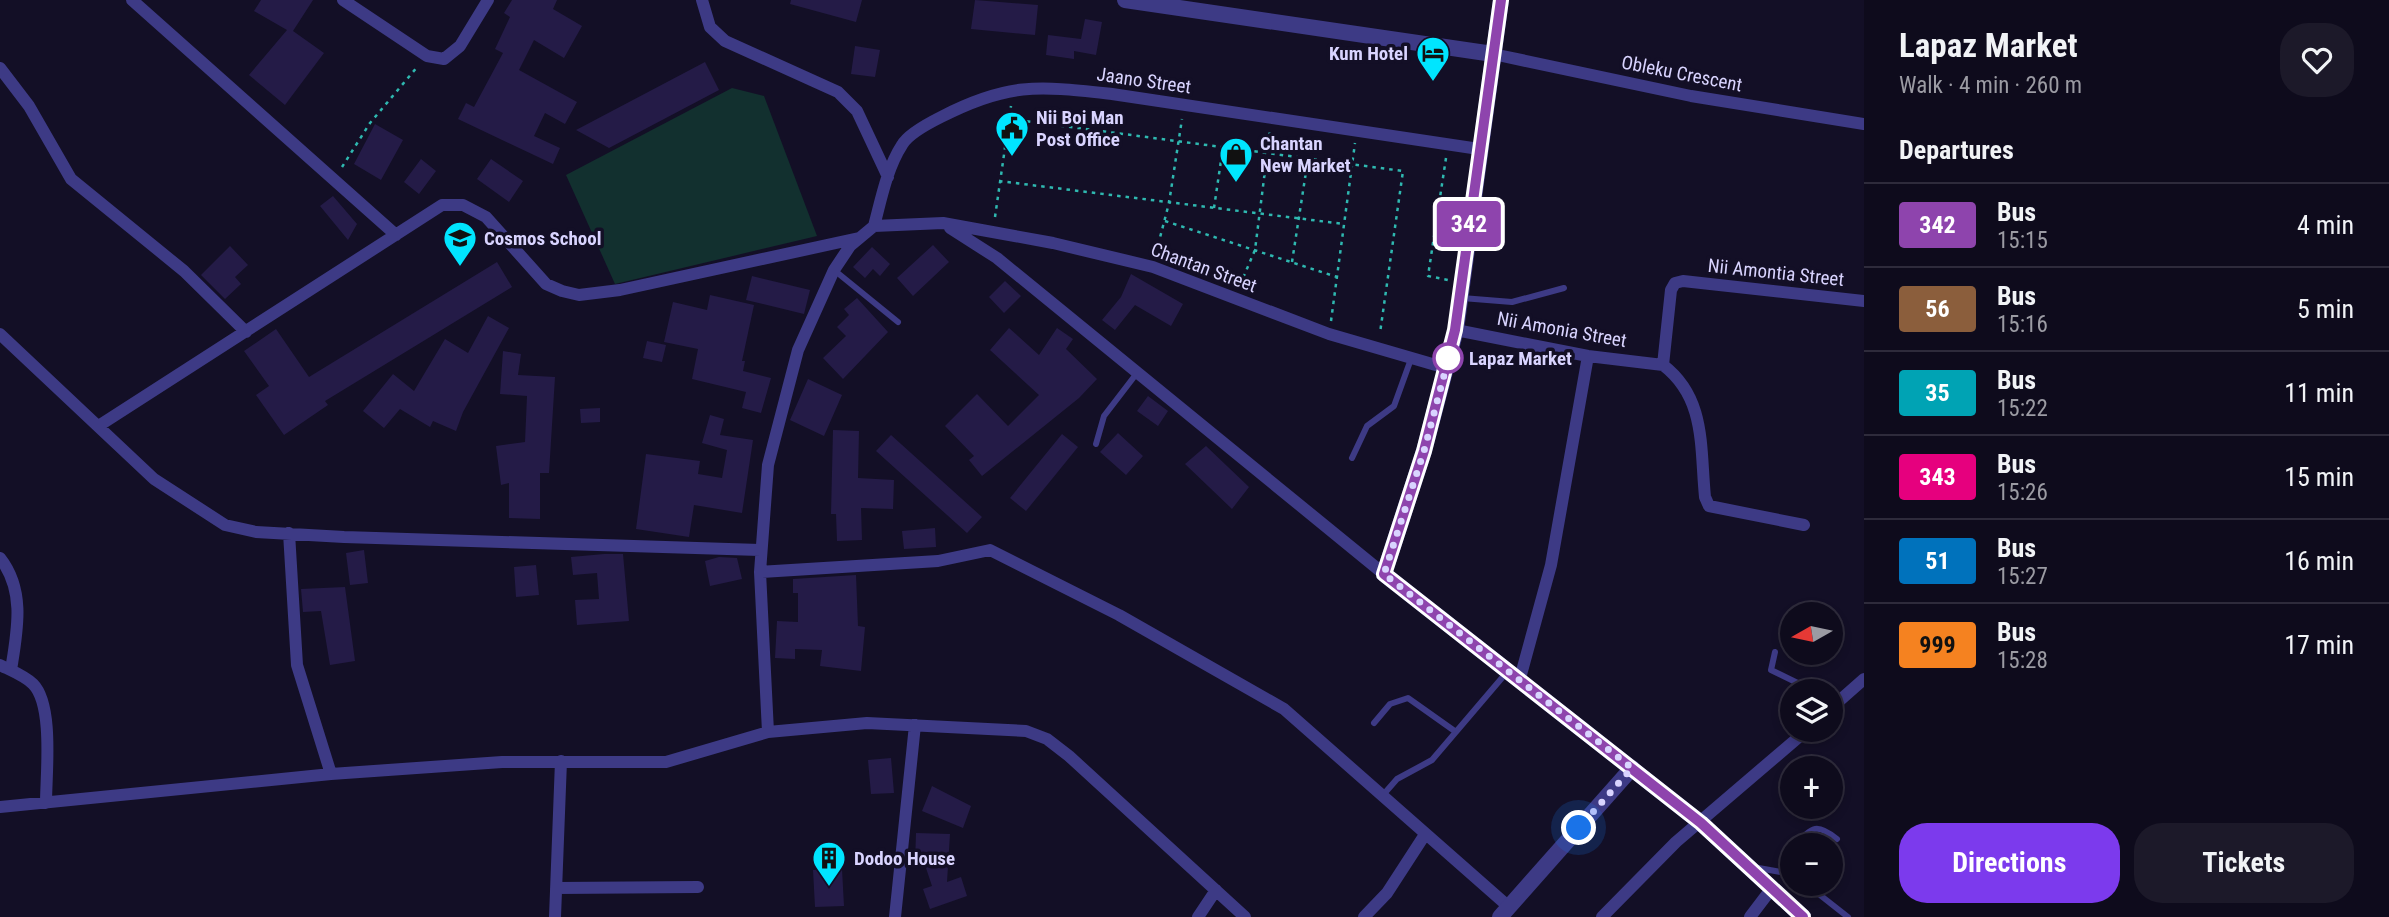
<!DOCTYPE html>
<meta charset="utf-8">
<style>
body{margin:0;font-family:"Roboto Condensed",sans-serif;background:#1c1929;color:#f1f3f6;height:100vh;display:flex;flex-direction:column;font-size:26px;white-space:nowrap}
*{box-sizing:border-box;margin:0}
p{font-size:23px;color:#9b9ba3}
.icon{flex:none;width:38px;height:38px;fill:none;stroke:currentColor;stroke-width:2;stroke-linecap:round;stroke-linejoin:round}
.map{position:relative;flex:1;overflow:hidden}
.drawer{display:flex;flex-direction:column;background:#0e0b1c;width:525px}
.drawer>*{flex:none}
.badge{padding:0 14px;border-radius:5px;font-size:24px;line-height:46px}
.needle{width:46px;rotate:261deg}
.controls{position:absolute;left:1780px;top:602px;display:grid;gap:14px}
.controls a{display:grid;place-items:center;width:63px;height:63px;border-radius:50%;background:#0e0b1c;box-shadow:0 4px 10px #0003,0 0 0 2px #2e2b3b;font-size:35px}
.you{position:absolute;width:35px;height:35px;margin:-18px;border:5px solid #fff;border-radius:50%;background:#1a73e8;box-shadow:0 0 0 10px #1a73e833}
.map>.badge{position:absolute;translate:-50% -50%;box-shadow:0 0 0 4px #fff}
h2{padding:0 35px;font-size:26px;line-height:63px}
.round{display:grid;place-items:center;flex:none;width:74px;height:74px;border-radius:28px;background:#1c1929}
.headline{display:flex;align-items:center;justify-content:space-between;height:119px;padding:0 35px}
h1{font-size:33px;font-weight:700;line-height:52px}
.primary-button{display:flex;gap:14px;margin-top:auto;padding:14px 35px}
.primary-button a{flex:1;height:80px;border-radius:28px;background:#7c3aed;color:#fff;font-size:28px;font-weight:700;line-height:80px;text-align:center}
.primary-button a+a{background:#1c1929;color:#f1f3f6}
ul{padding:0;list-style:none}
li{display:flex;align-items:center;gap:21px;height:84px;padding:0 35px;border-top:2px solid #2e2b3b}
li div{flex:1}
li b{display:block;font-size:26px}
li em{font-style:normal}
li .badge{min-width:77px;font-weight:700;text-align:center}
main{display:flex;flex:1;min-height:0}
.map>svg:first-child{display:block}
</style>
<main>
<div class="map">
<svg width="1864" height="917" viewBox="0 0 1864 917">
<rect width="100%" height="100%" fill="#130f26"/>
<!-- green -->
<path fill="#12302f" d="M732,88l32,8 53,140 -202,48 -49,-109z"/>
<!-- building -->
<path fill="#241b47" d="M261,0h52l-20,31 31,22 -39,52 -36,-30 38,-45 -33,-19z
M512,0h45l-4,9 29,17 -18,32 -30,-18 -15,30 58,32 -12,22 -20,-11 -11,23 26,12 -7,16 -95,-45 8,-16 8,4 29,-54 -8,-4 15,-32 -6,-4z
M791,0h71l-6,22 -66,-18z
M975,0l63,5 -3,30 -64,-6z
M1085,19l17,3 -6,33 -22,-4v8l-28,-4 2,-20 33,4z
M855,46l25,4 -5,27 -24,-3z
M705,62l14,28 -110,58 -33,-18z
M375,124l28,16 -22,40 -27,-16z
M421,159l15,12 -17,23 -15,-12z
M491,159l32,22 -14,21 -32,-23z
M333,196l24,28 -9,16 -28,-34z
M933,245l16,17 -36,34 -16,-18z
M230,246l18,19 -13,12 6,7 -16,15 -24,-24z
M872,247l18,17 -10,12 -7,-7 -8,9 -12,-11z
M497,262l15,25 -187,114 3,4 -44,30 -28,-40 13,-9 -25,-35 32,-22 33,48z
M1131,274l52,30 -12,22 -36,-21 -20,25 -13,-10 19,-23z
M752,276l58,14 -6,24 -58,-14z
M1005,281l16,15 -17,17 -15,-16z
M710,295l44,10 -12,56h3l-2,10 28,7 -10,35 -19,-5 4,-16 -54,-13 6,-30 -34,-7 9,-40 34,8z
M857,298l31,34 -45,47 -20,-21 23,-22 -9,-9 12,-12 -5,-6z
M488,316l21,12 -46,84 -7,19 -23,-10 -3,6 -30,-18 -16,19 -21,-17 30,-37 21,17 31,-52 23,14z
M1009,328l30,27 18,-27 16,11 -7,10 31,30 -18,19 -97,78 -13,-16 5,-4 -29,-30 32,-32 31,32 31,-31 -49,-45z
M647,341l19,4 -4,17 -19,-4z
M503,351l18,3 -3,21 37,2 -6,96h-9v46l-31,-1v-35l-8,2 -5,-39 29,-4 2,-46 -27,-2z
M808,379l34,16 -18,41 -34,-16z
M1148,396l20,15 -10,15 -21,-15z
M600,408v14l-19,1 -1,-14z
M710,415l14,4 -4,16 33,5 -11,73 -48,-8 -5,32 -53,-8 10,-75 54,7 -2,13 24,4 5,-28 -25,-7z
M833,430l26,1 -1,47 36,2 -1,29 -32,-1 1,32 -25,1 -1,-27h-5z
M1118,433l25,23 -17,19 -26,-23z
M1062,434l16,13 -52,64 -16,-13z
M891,435l91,82 -15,16 -91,-82z
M1206,446l43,41 -17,22 -47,-45z
M935,528l1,19 -32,2 -2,-18z
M364,550l4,33 -18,2 -4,-32z
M604,554h19l6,67 -52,4 -2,-25 24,-1 -2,-26 -24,2 -2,-18z
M719,557l18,1 5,21 -32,7 -5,-25z
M536,565l3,30 -23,2 -2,-30z
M856,575l2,51 7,1 -4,44 -41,-5 2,-16 -27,-1v10l-20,-1 2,-37 21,1v-29h-5v-14z
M345,587l10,74 -25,4 -9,-54 -18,1 -2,-23z
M891,758l3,35 -23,1 -3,-34z
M932,786l39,20 -8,22 -41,-17z
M916,833l34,1 -3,48 14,-5 6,19 -37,13 -7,-20 9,-3 -7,-21 -10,-1z
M842,869l2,37 -29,1 -2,-37z"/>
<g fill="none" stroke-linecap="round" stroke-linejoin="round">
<!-- path -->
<path stroke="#2fb8b0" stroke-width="2.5" stroke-dasharray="3.5 5" stroke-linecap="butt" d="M1010,119l393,52 -23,162
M1446,158l-18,118 20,4
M342,167l28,-44 48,-57
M999,181l345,43
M1214,208l9,-61
M995,217l16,-111
M1165,221l172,56
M1156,253l13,-50 13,-84
M1292,262l16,-103
M1240,285l15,-35 15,-119
M1331,321l24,-178"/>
<!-- service -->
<path stroke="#3d3a85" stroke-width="6" d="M834,270l64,52
M1462,298l50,4 52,-14
M1096,444l8,-28 33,-43
M1352,458l15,-32 27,-20 17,-47
M1775,652l-4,18 43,21
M1374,723l16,-19 18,-6 48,34
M1383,795l14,-16 35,-19 75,-88
M1797,845c15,-19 20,-22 40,-6
M1753,867l39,7
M1782,870l10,-16
M1806,884l42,33"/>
<!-- minor -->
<path stroke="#3d3a85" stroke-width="12" d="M132,0l264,235
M343,0l84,56 17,3 16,-13 28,-46
M702,0l8,27 15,14 113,51 19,19 31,66
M1493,54l198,42 173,28
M0,68l29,38 42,73 113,92 62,61
M874,226c7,-26 13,-58 28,-81 6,-11 27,-22 39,-28 68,-35 97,-31 171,-23l367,55
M950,228l47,30 387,316
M1456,330l132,26 75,9
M0,334l154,145 71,46 31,7 88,5 416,13
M1663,365l8,-75 4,-7 8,-2 181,20
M1663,365c43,33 37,81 42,132l4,9 95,19
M100,425l342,-220h21l23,12 60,67 16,7 17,4 41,-5 239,-52
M289,533l8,132 34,109
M0,558c26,33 17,74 11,112
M760,572l178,-11 52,-11 129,65 165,94 225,198
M0,665c10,5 25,11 33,19 21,21 13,91 13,119
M1519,682l32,-117 37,-209
M1830,709l34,-30
M768,732l-8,-160 8,-107 30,-115 36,-80 16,-24 24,-20 69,-3 110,20 100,24 176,67 117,34
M0,807l331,-33 171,-12h164l102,-30 99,-9 159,8 21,8 22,17 176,161
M556,888l142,-1
M555,917l6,-156
M895,917l20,-192
M1198,917l18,-27
M1364,917l23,-24 37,-57
M1602,917l74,-75 131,-112
M1750,917l22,-29"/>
<!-- tertiary -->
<path stroke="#3d3a85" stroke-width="16" d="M1125,0l368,54
M1501,0l-45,330 -32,121 -40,123 317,249 102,94
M1500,917l132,-149"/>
</g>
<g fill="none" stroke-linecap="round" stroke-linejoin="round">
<defs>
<path id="line" d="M1501,0l-46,330 -31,121 -40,123 317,249 102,94"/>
</defs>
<!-- line casing -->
<use href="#line" stroke="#fff" stroke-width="16"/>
<!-- line -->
<use href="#line" stroke="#8e44ad" stroke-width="10"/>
<!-- walk -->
<path stroke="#d9d4ff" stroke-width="7" stroke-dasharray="0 12.6" d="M1448,358l3,-9 -27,102 -40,123 248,194 -53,60"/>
</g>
<!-- icons -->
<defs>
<symbol id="hotel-pin" viewBox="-11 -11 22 30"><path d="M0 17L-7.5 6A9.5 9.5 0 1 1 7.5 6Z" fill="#00e5ff" stroke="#130f26"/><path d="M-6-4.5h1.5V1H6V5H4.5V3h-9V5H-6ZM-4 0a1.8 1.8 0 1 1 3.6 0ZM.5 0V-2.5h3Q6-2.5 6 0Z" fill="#111"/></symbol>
<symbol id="civic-pin" viewBox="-11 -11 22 30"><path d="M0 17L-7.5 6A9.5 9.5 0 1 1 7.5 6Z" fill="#00e5ff" stroke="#130f26"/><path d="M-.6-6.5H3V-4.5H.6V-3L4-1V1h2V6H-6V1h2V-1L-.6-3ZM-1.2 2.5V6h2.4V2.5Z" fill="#111"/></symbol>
<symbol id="shop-pin" viewBox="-11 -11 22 30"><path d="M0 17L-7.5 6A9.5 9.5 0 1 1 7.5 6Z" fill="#00e5ff" stroke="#130f26"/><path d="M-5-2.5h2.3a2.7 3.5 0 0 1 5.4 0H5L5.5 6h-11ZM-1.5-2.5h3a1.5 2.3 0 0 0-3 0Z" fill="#111"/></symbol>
<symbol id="school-pin" viewBox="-11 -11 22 30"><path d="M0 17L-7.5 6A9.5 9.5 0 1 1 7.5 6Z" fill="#00e5ff" stroke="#130f26"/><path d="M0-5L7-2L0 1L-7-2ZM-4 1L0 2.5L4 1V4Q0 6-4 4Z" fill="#111"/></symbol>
<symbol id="building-pin" viewBox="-11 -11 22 30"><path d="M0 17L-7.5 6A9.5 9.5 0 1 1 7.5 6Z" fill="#00e5ff" stroke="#130f26"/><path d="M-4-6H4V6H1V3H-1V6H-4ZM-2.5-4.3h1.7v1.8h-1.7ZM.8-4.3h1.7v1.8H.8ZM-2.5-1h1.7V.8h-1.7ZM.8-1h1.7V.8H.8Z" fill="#111"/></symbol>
</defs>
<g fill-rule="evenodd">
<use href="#hotel-pin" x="1414" y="34" width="38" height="52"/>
<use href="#civic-pin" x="993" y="109" width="38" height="52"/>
<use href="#shop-pin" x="1217" y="135" width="38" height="52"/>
<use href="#school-pin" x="441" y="219" width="38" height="52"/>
<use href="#building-pin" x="810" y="839" width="38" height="52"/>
</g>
<!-- markers -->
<circle fill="#fff" stroke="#8e44ad" stroke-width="3.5" cx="1448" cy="358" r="14"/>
<g text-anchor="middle" stroke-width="7" stroke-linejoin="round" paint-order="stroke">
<!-- poi labels -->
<g font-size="19" font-weight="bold" fill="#d9d4ff" stroke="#130f26" text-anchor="start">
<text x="1408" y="60" text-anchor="end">Kum Hotel</text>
<text x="1036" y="124">Nii Boi Man<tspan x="1036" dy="22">Post Office</tspan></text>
<text x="1260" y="150">Chantan<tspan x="1260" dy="22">New Market</tspan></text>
<text x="484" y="245">Cosmos School</text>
<text x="854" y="865">Dodoo House</text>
</g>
<!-- street labels -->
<g font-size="19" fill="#d9d4ff" stroke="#130f26">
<text transform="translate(1682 73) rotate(11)" y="7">Obleku Crescent</text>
<text transform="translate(1144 80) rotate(8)" y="7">Jaano Street</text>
<text transform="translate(1204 267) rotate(20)" y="7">Chantan Street</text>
<text transform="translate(1776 272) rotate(6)" y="7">Nii Amontia Street</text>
<text transform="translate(1562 329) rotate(10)" y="7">Nii Amonia Street</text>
</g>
<!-- stop labels -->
<g font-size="19" font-weight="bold" fill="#d9d4ff" stroke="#130f26" text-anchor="start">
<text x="1469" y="365">Lapaz Market</text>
</g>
</g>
</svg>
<div class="controls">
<a><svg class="needle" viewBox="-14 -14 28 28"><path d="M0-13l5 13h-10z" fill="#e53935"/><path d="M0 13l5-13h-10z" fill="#9b9ba3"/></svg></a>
<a><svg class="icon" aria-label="layers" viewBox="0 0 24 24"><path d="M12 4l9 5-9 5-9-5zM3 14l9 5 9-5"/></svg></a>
<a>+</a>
<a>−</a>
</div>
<div class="you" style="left:1579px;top:828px"></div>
<b class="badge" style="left:1469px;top:224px;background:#8e44ad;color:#fff">342</b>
</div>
<section class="drawer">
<div class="headline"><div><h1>Lapaz Market</h1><p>Walk · 4 min · 260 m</p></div><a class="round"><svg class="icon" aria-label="heart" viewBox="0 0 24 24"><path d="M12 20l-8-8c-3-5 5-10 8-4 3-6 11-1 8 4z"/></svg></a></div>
<h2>Departures</h2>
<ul>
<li><span class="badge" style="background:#8e44ad;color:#fff">342</span><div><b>Bus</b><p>15:15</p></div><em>4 min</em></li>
<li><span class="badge" style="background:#8b5e3c;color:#fff">56</span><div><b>Bus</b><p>15:16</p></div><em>5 min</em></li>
<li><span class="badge" style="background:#00a3b4;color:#fff">35</span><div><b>Bus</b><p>15:22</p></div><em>11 min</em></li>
<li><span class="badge" style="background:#e6007e;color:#fff">343</span><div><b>Bus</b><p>15:26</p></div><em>15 min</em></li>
<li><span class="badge" style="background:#0072bc;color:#fff">51</span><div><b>Bus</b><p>15:27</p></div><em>16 min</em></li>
<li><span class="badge" style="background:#f58220;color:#111">999</span><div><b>Bus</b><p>15:28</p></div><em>17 min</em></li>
</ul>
<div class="primary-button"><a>Directions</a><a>Tickets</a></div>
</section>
</main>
